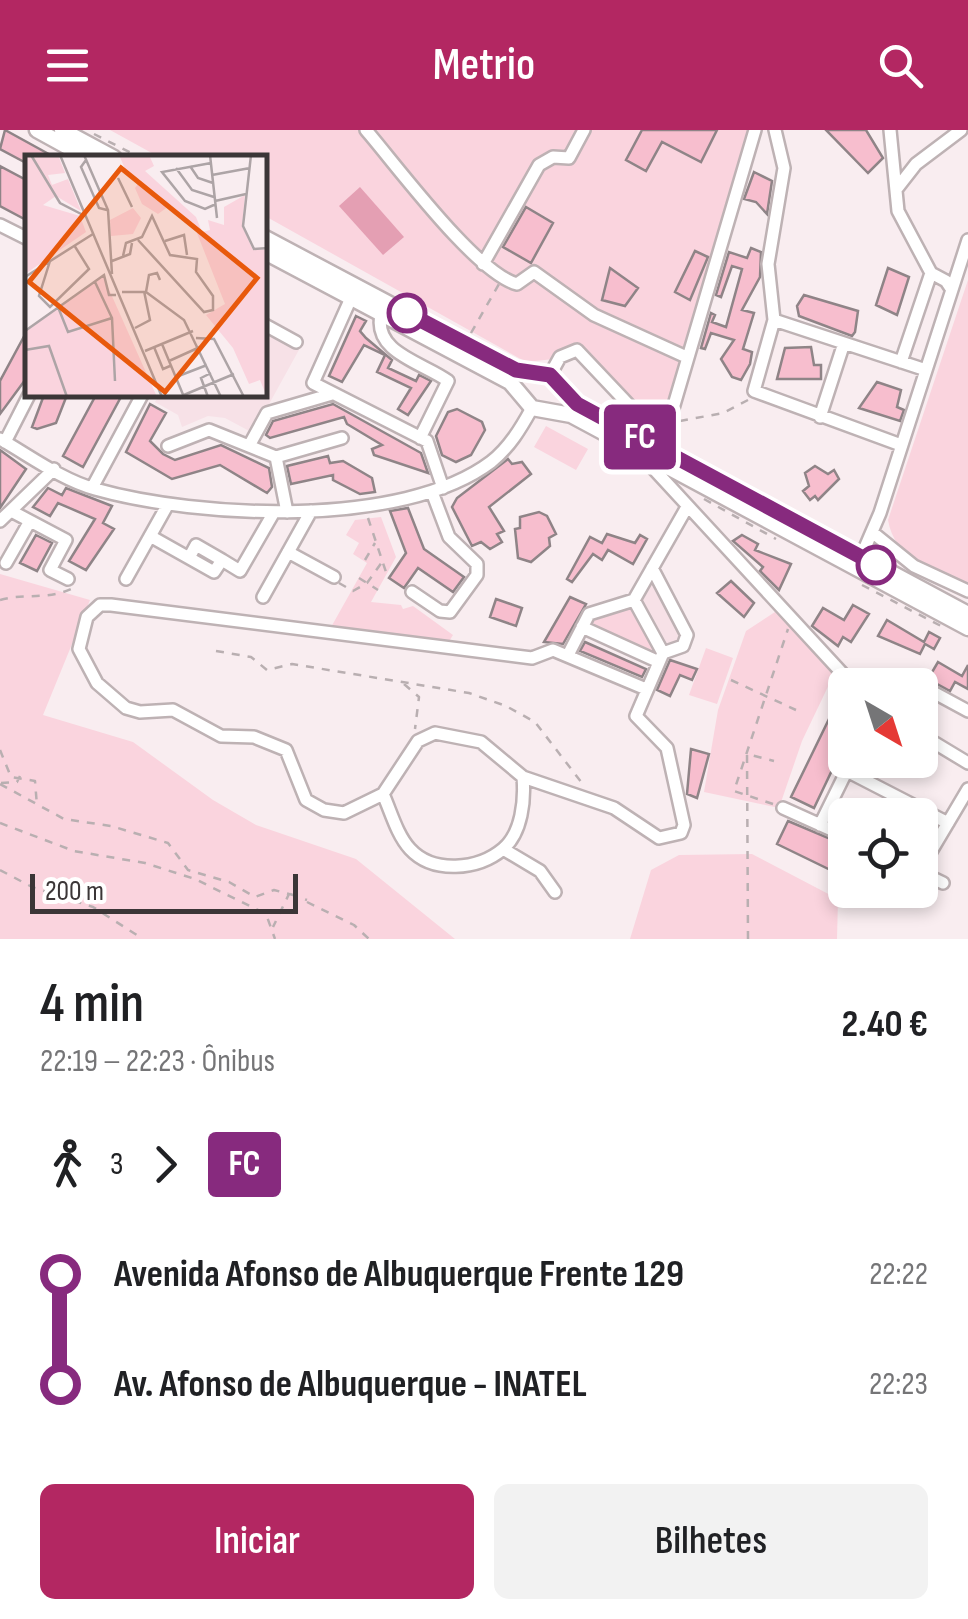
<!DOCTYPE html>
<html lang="pt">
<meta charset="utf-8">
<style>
body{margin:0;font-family:"Sofia Sans Condensed",sans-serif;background:#f2f2f2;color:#202124;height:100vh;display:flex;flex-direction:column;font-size:38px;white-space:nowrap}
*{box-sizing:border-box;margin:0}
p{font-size:32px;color:#757577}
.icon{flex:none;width:55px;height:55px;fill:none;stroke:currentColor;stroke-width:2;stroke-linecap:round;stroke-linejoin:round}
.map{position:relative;height:809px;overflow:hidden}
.panel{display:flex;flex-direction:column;background:#fff;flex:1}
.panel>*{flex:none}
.badge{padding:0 20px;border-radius:8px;font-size:35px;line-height:65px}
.needle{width:65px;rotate:141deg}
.fabs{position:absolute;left:828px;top:538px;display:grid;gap:20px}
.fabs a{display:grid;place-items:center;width:110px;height:110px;border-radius:15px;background:#fff;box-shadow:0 5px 15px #0003;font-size:50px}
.scale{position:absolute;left:30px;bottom:25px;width:268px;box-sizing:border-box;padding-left:10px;border:5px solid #3b3637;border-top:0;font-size:28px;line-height:35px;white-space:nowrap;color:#3b3637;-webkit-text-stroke:8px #fff;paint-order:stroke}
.map>.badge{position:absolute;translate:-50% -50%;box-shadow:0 0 0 5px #fff}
.legs{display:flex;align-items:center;gap:15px;height:110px;padding:0 40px;font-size:32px}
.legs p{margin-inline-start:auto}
.head{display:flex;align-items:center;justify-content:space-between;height:170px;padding:0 40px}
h1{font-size:55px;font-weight:600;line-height:75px}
.button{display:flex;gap:20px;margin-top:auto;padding:20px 40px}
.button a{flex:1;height:115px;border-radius:15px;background:#b32762;color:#fff;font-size:40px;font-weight:600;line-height:115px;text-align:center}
.button a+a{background:#f2f2f2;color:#202124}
ul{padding:0 40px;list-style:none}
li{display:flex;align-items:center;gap:35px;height:110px;font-size:38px}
li i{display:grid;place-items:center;width:15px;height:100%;margin:0 12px;background:currentColor}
li i::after{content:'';width:25px;height:25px;margin:-12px;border:8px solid;border-radius:50%;background:#fff}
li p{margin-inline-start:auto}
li:first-child i{background:linear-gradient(#0000 50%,currentColor 0)}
li:last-child i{background:linear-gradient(currentColor 50%,#0000 0)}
header{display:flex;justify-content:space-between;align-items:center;height:130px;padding:0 40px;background:#b32762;color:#fff;font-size:45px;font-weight:600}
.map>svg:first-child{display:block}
</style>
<header><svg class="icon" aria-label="menu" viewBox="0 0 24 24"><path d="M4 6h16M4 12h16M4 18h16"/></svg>Metrio<svg class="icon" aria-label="search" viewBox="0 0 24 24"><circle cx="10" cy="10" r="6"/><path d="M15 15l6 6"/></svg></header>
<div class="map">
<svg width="968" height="809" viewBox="0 0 968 809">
<rect width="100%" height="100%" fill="#f9edf0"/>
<!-- built -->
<path fill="#f7e1e7" d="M265,199l35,19 -47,85 -28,-15 -17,-2 -26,11 -4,-12 -23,-13 4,-7h106z
M654,450l29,60 -16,10 -26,-46z"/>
<!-- green -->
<path fill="#fad4de" d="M110,0h641l-86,288 -16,4 -67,-74 -12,-1 -16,12 -28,3 -261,-146v-58l-106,-1z
M968,150v305c-34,-7 -74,-28 -80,-65z
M546,296l42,23 -12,21 -42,-23z
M381,387l15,40 -25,45 30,3 2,4 10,-3 40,29 -5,8 -118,-14 37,-66 -14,-9 6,-11 -13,-8 9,-15z
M0,444l90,26 -47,115 90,27 80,58 43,25 100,34 99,80h-455z
M632,476l23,44 -1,1 -62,-24 2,-7z
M775,482l59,62 -32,67 -23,67 -75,-16 14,-82 28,-79z
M706,518l27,10 -16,46 -28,-9z
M752,724l86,45 -1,40h-207l21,-69 28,-15z"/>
<!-- water -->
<path fill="#e49fb3" d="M360,57l44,50 -21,18 -44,-49z"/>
<!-- building -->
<path fill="#f7bece" stroke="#8f8487" stroke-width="2.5" d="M5,0l51,28h-28v6l-28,-15z
M642,0h75l-16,32 -39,-20 -16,29 -20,-11z
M826,0h40l17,28 -15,15z
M0,36l28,15v40l-28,-15z
M754,42l18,9 -5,33 -11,-12 -12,-3z
M526,77l27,16 -22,40 -28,-16z
M751,118l10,4 -1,25 -18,33 12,3 -11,36 9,3 -2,12 -9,16 -9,-3 -11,-18 13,-19 -23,-7 -6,16 -4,-1 10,-35 4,2 -3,7 14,5 16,-58 -10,-3 -11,31 -5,-2 13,-43 18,6z
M695,121l13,6 -18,43 -15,-8z
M610,138l28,20 -13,18 -23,-6z
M888,138l21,9 -12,38 -21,-10z
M804,165l54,16 -3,21 -3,4 -53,-20 -2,-10z
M356,186l10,5 -6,10 6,7 26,22 -4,8 28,13 3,-6 12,6 -23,34 -10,-6 13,-21 -34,-16 8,-17 -21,-10 -22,37 -13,-6z
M28,199v47l-28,38v-33z
M811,217l3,18h7v14h-44l8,-31z
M877,252l24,8 -4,17 7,3 -4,11 -41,-13z
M44,265h23l-11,28 -19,6 -5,-2z
M96,265h26l-39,72 -20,-11z
M150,274l16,9 -16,28 13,13 12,6 46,-15 48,23 3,19 -5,6 -47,-28 -48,14 -46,-27z
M333,274l88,49 7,20 -54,-18 -2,-6 10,-4 -35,-21 -3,-7 -74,21 -4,-3 7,-14z
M457,279l25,13 3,8 -14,25 -15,7 -14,-7 -6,-19 12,-24z
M0,320l26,19 -26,39z
M328,326l2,7 13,-2 29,17 3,14 -15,2 -27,-14v-5l-42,9 -4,-18z
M508,329l4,5 10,-2 9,12 -42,33 15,24 -7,3 5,8 -12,7 -9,-7 -9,4 -20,-39 5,-9z
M815,336l13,8 6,-4 5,9 -21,21 -3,-4 -5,4 -7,-9 6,-5 -4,-13z
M48,358l14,7 4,-7 46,18 -9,17 11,6 -28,41 -17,-9 26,-42 -37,-16 -8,13 -17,-9z
M408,378l16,41 40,28 -11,15 -35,-24 -14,20 -15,-10 17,-25 -16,-42z
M539,382l8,4 9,18 -7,4 1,8 -19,16 -13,-4 -3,-29 5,-1v-11z
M607,404l28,9 5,-8 7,4 -14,25 -25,-14 -6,10 -9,-6 -21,28 -5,-3 23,-42 12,6z
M36,405l16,8 -15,28 -17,-8z
M742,405l16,9 -3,6 36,14 -12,26 -19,-19 3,-4 -30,-26z
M731,451l23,22 -10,14 -27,-24z
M570,467l16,7 -23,40 -19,-2z
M496,469l26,9 -6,18 -26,-9z
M853,475l16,9 -18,28 -8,-5 -5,9 -26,-20 11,-18 21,12z
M887,490l37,22 5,-10 11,6 -6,11 -9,-5 -5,10 -42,-18z
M585,512l61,27 -4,8 -62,-26z
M670,530l27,9 -5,11 -12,-5 -10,21 -13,-6z
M938,532l24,14 6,-11v24l-13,-7 -5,9 -22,-12z
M830,587l15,7v19l-31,65 -23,-11z
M691,619l18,5 -12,44 -10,-4z
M788,691l57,24v32l-68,-33z"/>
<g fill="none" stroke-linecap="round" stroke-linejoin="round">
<defs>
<path id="minor" d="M366,0c31,36 110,143 151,154l17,-12 60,43 88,40
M775,0l9,38 -16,96 6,56 -20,71 147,54
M890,0l8,81 33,62 15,8 6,9
M898,57l18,-23 45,-34
M0,95l28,14
M483,134l56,-99 14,-8 16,1 15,-28
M351,168l-38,85 114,58 16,47
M381,185c-8,38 43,48 67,66l-28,57
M774,190l152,50
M265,195l31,17
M901,232l30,-89
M550,245l10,-18 17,-7 69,73 11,5 12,-6 86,-292
M820,287l24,-74
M0,309c30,17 62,41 95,50 103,29 307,40 396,-27 18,-14 30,-34 41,-54
M5,312l24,-47
M168,316l41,-16 67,27 11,55
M249,316l18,-33 65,-19
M640,324l213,231
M276,327l66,-19
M92,358l50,-93
M11,381l55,29 -16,30 18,9
M0,391l54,-52
M872,402l42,34 54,25
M150,406l64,36 8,-12 -26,-15 -7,13
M288,422l46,25
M861,427l19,-44 88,-273
M222,430l18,11 34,-59
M6,433l24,-42
M126,449l42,-75
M412,462l28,19 10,1 27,-37v-11l-28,-27 -17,-45
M263,467l48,-86
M582,497l77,35
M663,523l-29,-53 53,-93
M568,525l21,-41 45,-14
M920,555l48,26
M646,559l-93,-39 -21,8 -421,-53h-11l-13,12 -8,32 18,34 29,25 14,4 33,-2 48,26 33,1 32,13 20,50 18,10 20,3 39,-19 35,-53 17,-8 46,9 42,35 91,31 45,30 22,-5 3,-8 -17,-77 -31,-32 27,-63 20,-7 4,-11 -35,-67
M920,604l48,29
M847,641l101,52
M383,664c8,18 14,41 27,55 23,25 68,21 93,0 19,-16 22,-49 20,-72
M783,678l62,28
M820,695l32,-65
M503,719l37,22 15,21
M920,740l48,-81
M920,742l23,11"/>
<path id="major" d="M37,0l51,28
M62,0l52,28
M265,108l251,133 34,4 27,29 391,210
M265,122l245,130 22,26 39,7 397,213"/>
</defs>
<!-- minor casing -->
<use href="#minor" stroke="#beb2b4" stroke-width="16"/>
<!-- major casing -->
<use href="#major" stroke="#beb2b4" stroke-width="19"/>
<!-- path -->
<path stroke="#b9afb1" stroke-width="2.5" stroke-dasharray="8 8" stroke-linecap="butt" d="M94,4l47,24
M471,203l28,-49
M680,291l43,-8 25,-13
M704,369l72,40
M368,388l18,54
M365,430l10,-17
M359,448l19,12
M339,453l14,8 14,-8 15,-21
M862,455l81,42
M0,470c24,-7 48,0 71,-11
M216,521l35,6 16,13 25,-6 177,29 37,13 29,16 50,65
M731,550l65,30
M404,554l15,13 -4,32
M0,620l11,27 24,4 2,25
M1,653l16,-1 3,-6
M0,654l64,35 47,7 57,17 20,27 41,12 26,15 19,-7 15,4 -16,33
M773,674l-39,-13 54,-162
M0,693l74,28 71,12 50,16 71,35 9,25
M0,740l32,17 61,20 50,32
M290,764l17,6
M307,772l47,23 15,14
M748,809l-1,-185 27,7"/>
<!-- minor -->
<use href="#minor" stroke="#fff" stroke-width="11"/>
<!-- major -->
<use href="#major" stroke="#fff" stroke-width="14"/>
</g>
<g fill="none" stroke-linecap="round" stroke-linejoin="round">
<defs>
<path id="line-1" d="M407,183l109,57 34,5 27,29 299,161"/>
</defs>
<!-- line-1 casing -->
<use href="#line-1" stroke="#fff" stroke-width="22"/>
<!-- line-1 -->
<use href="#line-1" stroke="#872a7e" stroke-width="15"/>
</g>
<!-- markers -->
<g fill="#fff" stroke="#872a7e" stroke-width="5">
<circle cx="407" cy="183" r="18"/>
<circle cx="876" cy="435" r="18"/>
</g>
<!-- overview -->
<g transform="translate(25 25)">
<rect width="242" height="242" fill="#f9edf0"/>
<path d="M0,0h33l7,18 -17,2 4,10 16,-6 13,32 -25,-15 -13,9 37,11 6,16 -61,42zM94,0h30l5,11 -9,5 51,46 6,15 8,-2 -2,-10 16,5v-18l21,-12 -3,31 11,24 14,-1v148l-7,-17 -11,4 -16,-36 -27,-33 19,-11 -32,-81 -24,-17 -11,8 -16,-10 -7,-16 6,-8 -12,-2zM108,53l8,10 -8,16 -22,2 -1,-16zM78,121l54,121h-132v-65z" fill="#fad4de"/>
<path fill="none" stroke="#ada4a6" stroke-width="2.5" d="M6,0l29,48 25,13M35,0l102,242M59,0l24,55 4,64M185,0l7,63M226,0l-8,71 11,23 14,-1M61,5l-5,7 18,41 8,2M186,8l-49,9 23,29 20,8 11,-5M165,11l8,12 15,5M151,13l16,22 22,7M187,20l38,-7M93,23l14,29M190,46l31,-7M140,86l19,-6 3,20M98,101l3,-13 16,-6 10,-21 18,39 27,4 -1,13 17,24v14l-9,2 -66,-72M25,106l-11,35 11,11 39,-38 -15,-24M87,106l18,-7 2,-11M0,122l68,-43M70,127l17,36 3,63M97,137h24l38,28 37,77M121,137l3,-17 8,-2 3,7M33,152l10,25 44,-14M110,173l15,-8 -6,-29M0,176l79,-56 5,20h7M171,183l18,1 30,58M137,189l22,53M129,192l9,22 7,-3M0,195l24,-4 18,51M120,196l48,-20M144,206l31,-14M151,222l31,-12M154,242l55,-23M183,242l-7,-19 10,-5"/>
<path fill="#e8590c" fill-opacity="0.15" stroke="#e8590c" stroke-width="5" d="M96,13l136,110 -92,114 -136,-110z"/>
<rect width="242" height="242" fill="none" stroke="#3b3637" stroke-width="5"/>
</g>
</svg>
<div class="fabs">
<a><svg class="needle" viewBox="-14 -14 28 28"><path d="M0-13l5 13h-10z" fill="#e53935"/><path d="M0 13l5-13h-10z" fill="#757577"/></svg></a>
<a><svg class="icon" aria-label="locate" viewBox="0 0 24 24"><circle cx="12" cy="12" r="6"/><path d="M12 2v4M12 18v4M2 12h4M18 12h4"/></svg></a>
</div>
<div class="scale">200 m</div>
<b class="badge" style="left:640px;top:307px;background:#872a7e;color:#fff">FC</b>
</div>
<section class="panel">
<div class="head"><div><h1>4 min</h1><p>22:19 – 22:23 · Ônibus</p></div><b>2.40 €</b></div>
<div class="legs"><svg class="icon" aria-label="walk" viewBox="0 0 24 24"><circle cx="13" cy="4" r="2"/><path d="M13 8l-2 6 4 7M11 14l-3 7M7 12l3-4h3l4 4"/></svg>3<svg class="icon" aria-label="forward" viewBox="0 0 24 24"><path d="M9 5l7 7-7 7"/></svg><b class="badge" style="background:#872a7e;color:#fff">FC</b></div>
<ul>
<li><i style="color:#872a7e"></i><b>Avenida Afonso de Albuquerque Frente 129</b><p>22:22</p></li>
<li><i style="color:#872a7e"></i><b>Av. Afonso de Albuquerque - INATEL</b><p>22:23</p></li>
</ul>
<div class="button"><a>Iniciar</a><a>Bilhetes</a></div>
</section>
